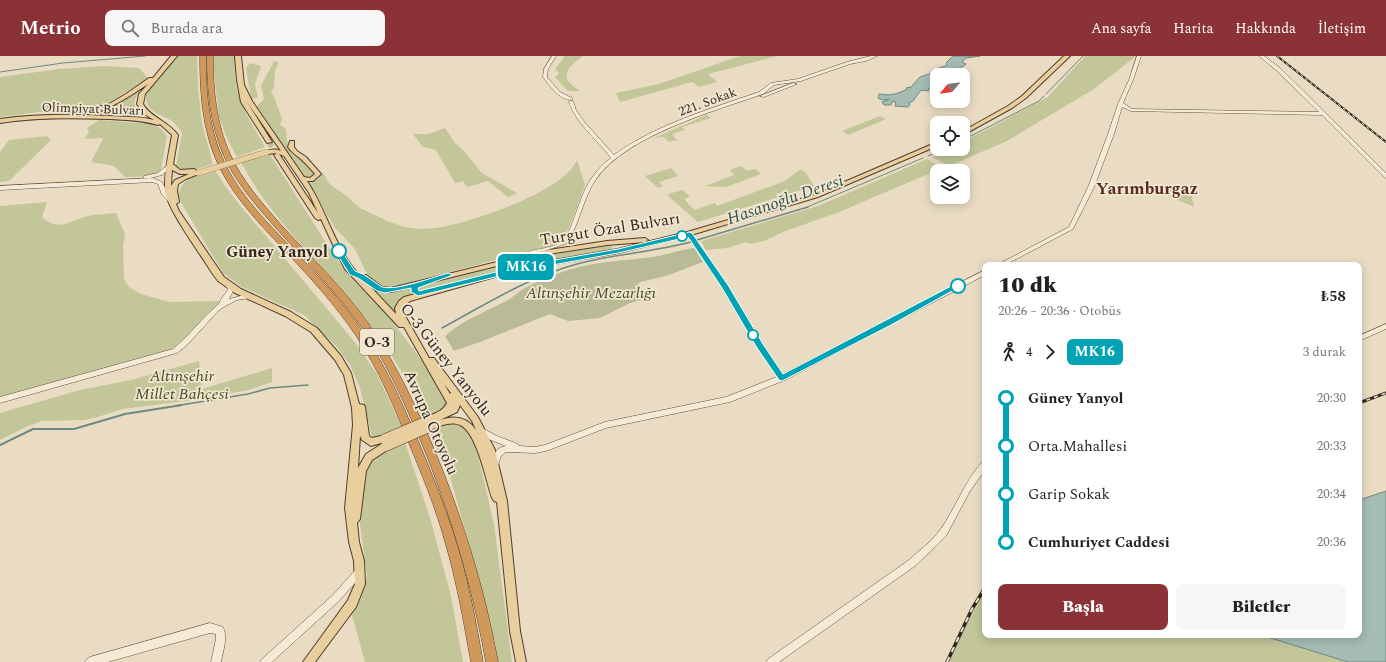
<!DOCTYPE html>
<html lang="tr">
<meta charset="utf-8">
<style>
body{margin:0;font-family:Spectral,serif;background:#f6f6f6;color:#222;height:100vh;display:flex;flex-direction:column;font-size:15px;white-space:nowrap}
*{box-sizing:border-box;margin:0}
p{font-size:13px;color:#767676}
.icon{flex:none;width:22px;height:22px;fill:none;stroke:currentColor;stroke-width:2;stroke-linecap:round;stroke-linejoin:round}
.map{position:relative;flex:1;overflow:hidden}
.details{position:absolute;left:982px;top:206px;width:380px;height:376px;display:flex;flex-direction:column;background:#fff;border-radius:8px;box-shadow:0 2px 10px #0003}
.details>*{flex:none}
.badge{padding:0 8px;border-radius:6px;font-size:14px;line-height:26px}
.needle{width:26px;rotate:241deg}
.controls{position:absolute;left:930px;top:12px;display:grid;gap:8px}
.controls a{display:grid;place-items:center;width:40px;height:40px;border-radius:8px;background:#fff;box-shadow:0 2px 10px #0003;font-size:20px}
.map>.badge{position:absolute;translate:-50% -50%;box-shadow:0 0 0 2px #fff}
.legs{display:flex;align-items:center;gap:6px;height:44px;padding:0 16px;font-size:13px}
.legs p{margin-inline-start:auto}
.head{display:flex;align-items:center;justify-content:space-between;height:68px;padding:0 16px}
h1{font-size:22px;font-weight:800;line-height:30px}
.button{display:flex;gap:8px;margin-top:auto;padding:8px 16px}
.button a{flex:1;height:46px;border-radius:8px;background:#8a3236;color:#fff;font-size:16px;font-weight:800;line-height:46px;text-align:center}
.button a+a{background:#f6f6f6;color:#222}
ul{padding:0 16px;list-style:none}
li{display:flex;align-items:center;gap:14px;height:48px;font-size:15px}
li i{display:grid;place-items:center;width:6px;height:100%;margin:0 5px;background:currentColor}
li i::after{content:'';width:10px;height:10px;margin:-5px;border:3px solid;border-radius:50%;background:#fff}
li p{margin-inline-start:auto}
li:first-child i{background:linear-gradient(#0000 50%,currentColor 0)}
li:last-child i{background:linear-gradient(currentColor 50%,#0000 0)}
header{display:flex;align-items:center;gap:24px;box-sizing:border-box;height:56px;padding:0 20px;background:#8a3236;color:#fff}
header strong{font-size:19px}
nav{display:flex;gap:22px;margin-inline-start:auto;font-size:14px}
.search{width:280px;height:36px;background:#f6f6f6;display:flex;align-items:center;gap:10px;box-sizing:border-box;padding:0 14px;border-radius:8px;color:#767676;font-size:15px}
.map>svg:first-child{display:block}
</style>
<header>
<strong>Metrio</strong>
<div class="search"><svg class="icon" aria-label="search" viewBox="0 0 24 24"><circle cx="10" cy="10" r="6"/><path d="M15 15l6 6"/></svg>Burada ara</div>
<nav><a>Ana sayfa</a><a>Harita</a><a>Hakkında</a><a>İletişim</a></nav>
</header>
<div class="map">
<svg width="1386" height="606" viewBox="0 0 1386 606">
<rect width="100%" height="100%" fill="#e9dcc3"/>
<!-- green -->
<path fill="#c2c698" d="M177,0h20l1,32 4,36 11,40c-12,4 -26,10 -37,2l6,-33c-3,-4 -6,-9 -10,-12 -13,-8 -27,-8 -26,-27z
M212,0h23c0,9 0,19 1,28 4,23 18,43 29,63l-28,10 -10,-19 -8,-21z
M565,0h18c-15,11 -26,21 -4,34l-1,1h-10l-13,-14 4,-4 -4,-4z
M740,0h38l-70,18 9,8 -18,5 -7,-5 -72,20 -4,-9 43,-9z
M1085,0h51l-42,33 -87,52 -58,25 -17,-9 17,-8h14v-7l85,-45z
M274,5l5,1 -4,9 -1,16 -3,6 3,3 8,23 -2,6 6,4 1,12 5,10 9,7 16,16 -5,4h-6l-5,-5 -44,-67 7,-7 -3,-13z
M250,7l11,3 -6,18 3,14 -7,1 -5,-31z
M104,10l35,2 9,10 -49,31 -11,2 -49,1 -39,5v-40l59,-8z
M143,30c-10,14 -13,20 1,33l-56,-5 21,-6z
M707,59l4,3 -29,9 3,3 -13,4 5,6 -8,2 -5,-5 -10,1z
M880,60l6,3 -38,16 -6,-4z
M99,64l53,4 8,4 7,8 -6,34c-7,9 -25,6 -36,7l-11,-11 -23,-4 12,-23 -3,-1 -15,1 4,-8 -2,-3z
M445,72l10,15 9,8 18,22 35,20 -9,4 -20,-16 -21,6 -4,-6 -8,2 -19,-33 -13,-3 -10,-13h15z
M47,80l4,4 -42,41 -9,1v-30l9,-12z
M269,97l59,93 22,31 39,40 33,44 27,43 -5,6 -18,7c-20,-40 -46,-84 -76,-118 -38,-44 -81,-84 -109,-137z
M927,103l15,9 -103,44 -56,20 -19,9 -14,3 -4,-2 -19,6 -21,2 -5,-9 117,-35z
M577,104l8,25 -16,43 -9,14 -7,3 -160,42 -12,-1 -12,-8 -14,-29 -20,-21 -28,-47 10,-2 6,-6c3,3 3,7 6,10 3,4 10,7 15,11 6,4 12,12 18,15 13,6 28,14 42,18 13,3 29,2 42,-1 31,-5 120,-37 131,-66z
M741,110l6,5 8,-2 6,5 -35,13 -21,-1 29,-11 -4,-5z
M671,112l7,8 -19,6 4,4 -5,2 -13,-12z
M801,113l5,4 8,13 -116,36 -29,-25 -1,-3 15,-4 7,7 -6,2 10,11 21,-7 2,3 68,-25z
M215,114l10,16 13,17 116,138 23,33 25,54 -24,10 -6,-1 -12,-49 -10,-23 -14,-19 -32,-31 -62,-28 -19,-14 -44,-74c-1,-22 19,-24 36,-29z
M1154,133h36l4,18 -39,-17z
M47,146l-5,15c17,16 28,3 46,-1 9,-2 19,-2 28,-3l9,21 -2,11 1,34 5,8 12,7 28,8 53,-1c-18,12 -24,29 -38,40 -10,8 -23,12 -34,15l-150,42v-192z
M611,189l2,3 -5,2c-62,11 -124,24 -185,41h-4l-2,-2 1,-3 4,-2 118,-28z
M411,231l1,6 4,2c-10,3 -19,5 -21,17l-18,-21 15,2z
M199,305l3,28 70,-21v14l-24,8 -47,9 -79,10 -24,8 -14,3 -42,1 -14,5 -28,14v-27l80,-23 51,-10z
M453,368l12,5 11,18 18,77 18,138h-14l-2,-16 -16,-63 -28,-100 -22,-51 12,-6z
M405,386l25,76 21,78 12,66h-98l-13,-47 15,-39 -9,-66 4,-30 6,-16 13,-12z
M985,536v43h279l84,27h-399l12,-29z"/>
<!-- cemetery -->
<path fill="#b8bb96" d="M694,192l9,14 -37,14 -26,6 -2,2 7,15 -15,4 -30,15 -32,3 -18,-7 -70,28 -26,9 -9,-15c18,-16 40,-24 61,-35 6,-3 11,-8 17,-12 13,-7 32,-15 45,-19 28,-9 56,-9 84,-13 15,-2 26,-7 42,-9z"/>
<!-- water -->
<path fill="#a4bcb4" stroke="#6d8981" d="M953,0h27l-14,2 -4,4 4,2 -7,5 -13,3 -1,3h-8v6l-3,4 -2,-1 -2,4 -2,1 1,2 -8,-1 -8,11 -4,2 1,2 -2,2 -13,-1 1,-4 -3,-1 -2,4h-7l-2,-3 6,-2 1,-1 -7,1 -4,-2 1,-4c12,2 19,0 28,-5l-1,-1 5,-1 9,-10 12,-4v-2l4,1 3,-2 -3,-1 9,-3 2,-2 -1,-1z
M1386,435v171h-38l-84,-26 95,-1v-135z"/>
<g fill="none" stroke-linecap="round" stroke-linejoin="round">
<!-- stream-far2 -->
<path stroke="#6d8981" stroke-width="1" d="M0,16l63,-9 82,-7
M1046,38l37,-38
M963,84l76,-39 5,-5
M928,100l18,-7
M805,152l118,-50"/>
<!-- stream-far1 -->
<path stroke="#6d8981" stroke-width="1.5" d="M697,184l111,-33
M442,272c44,-24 87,-51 135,-64 37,-10 76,-12 114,-22
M175,350l73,-12 22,-6 38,-3"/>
<!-- stream -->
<path stroke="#6d8981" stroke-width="2" d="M0,389l33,-16h41l51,-15 57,-9"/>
<!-- primary-tunnel -->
<path stroke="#c4b8a2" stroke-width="5.5" stroke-dasharray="5.5 3" stroke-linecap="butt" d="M269,86l8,13"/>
<defs>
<path id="secondary" d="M552,0h4l-8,13 -1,8 13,15 12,6v2c-13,0 -22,-14 -29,-23l1,-8z
M871,0h6l-11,5 -16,3 -49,17 -27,4 -11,9c-49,17 -137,42 -167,85 -13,19 -16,44 -29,64l-45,16 -2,1 -3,-2c12,-11 33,-7 45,-17 8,-6 14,-30 18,-39 6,-18 16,-33 31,-44 -14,-19 -34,-33 -42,-56v-1h4l3,9 10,14 28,31c43,-31 96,-46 145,-63l12,-9 27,-4 49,-17z
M1137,0h4l-8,24 -10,23 9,6 187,3 -43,-42 -17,-14h5l16,12 106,105v5l-2,-1 -62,-62 -191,-4 -9,-4 -8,27 -19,51 -22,44 -68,36h-8l72,-38 20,-42 19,-51 10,-30 11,-24z
M793,27l4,1 -33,13 -4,-1z
M170,107l3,2 -11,10 -16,4 -3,-2 1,-1 14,-3z
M153,122l9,4 6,12 6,7 -1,1h-4l-7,-7 -4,-11 -6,-2 -152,8v-4z
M985,214v5l-200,105 -55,22 -124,26 -60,23 -11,2 -29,-1 -5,4 -3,9 -3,1 -3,-1 -1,-2c3,-8 5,-16 15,-17 -9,-4 -22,-7 -28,-15l1,-2 3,-1 15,8 21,8 1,2 16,1 10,-2 60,-23 121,-25 53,-21z
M228,227l2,1 4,5 -5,10 19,-5 3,2 -1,2 -13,2 -10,5 -9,6 -31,34 -10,8 -177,50v-6l173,-48c17,-13 29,-32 46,-45 1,-5 7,-10 9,-15l-3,-4z
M1386,268v5l-27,12v-5z
M985,405v9l-15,21 -24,45 -11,11 -20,19 -136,96h-13l2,-3 141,-99c10,-10 23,-18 31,-30 16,-22 24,-48 42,-68z
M360,511l3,1 1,3 -1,3 -24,27 -67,61h-12l2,-3 71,-64 24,-27z
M210,567l13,4c5,11 0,24 -2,35h-10l5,-23v-5l-6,-1 -102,29h-23l2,-3 3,-2z"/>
<path id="primary" d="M171,0h6l-32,38 -2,10c7,13 25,17 35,31l-5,29 7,6 14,-1 7,4 -15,6 -8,5 -1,7 2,11 -3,2 3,7 45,66 17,12 50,23 26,16 24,28 10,17 8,31 5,1 1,2 4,29 3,2 13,-3 3,2 1,2 -1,2 -17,5 -9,-6 -2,-4 -2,32 8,-14 17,-11 3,-1 3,1 1,3 -1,3 -17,11 -6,11 -6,48 -3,4 2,19 5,19 1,23 -9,23 -41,55h-12l45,-62 7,-16 -1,-23 -5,-19 -4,-34 8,-83 -1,-17 -4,-17 -4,-16 -9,-15 -24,-28 -26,-16 -50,-23 -17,-12 -6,-8c-10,-17 -46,-65 -47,-83 -1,-18 4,-37 7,-55l-12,-11 -2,1c-17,-5 -32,-5 -49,-6 -37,-1 -73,-2 -109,4v-4c36,-5 72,-5 108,-3 15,1 31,0 46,4l-10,-6 -7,-10 2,-10 9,-10c-12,8 -53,37 -68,28l29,-8 17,-10 23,-16h4zM172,114l8,4h9l-14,6 -4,6z
M235,0h6l3,29 8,16 52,76 6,1 5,-4c-4,-5 -8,-9 -12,-13 -5,-5 -11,-8 -15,-14l2,-6h4v6l3,4 9,6 15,17 -8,7h-6c20,30 28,68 53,95l6,-1 16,12 9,1 151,-37 65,-10 38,-3 3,2 -3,2 -38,3 -65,10 -151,37 -14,-1 -9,-7 28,30 -1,-6 4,-7 5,-4 116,-31 98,-17 69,-17 127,-37 121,-52 2,-1v4l-119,51 -127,38 -73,18 -98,17 -110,31 -7,7 1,6 25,44h5l44,59 17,33 12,51 13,130 6,31h-10l-6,-31 -13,-129 -3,-1 -2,-3c-6,-17 -15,-66 -32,-73 -10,-5 -24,3 -33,6l-3,-1 -1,-2 2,-3 -3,-1 -1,-2c6,-9 19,-6 26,-19l-43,-76h-5l-54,-58 -11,-22 -13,-28 -3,1 -3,-2 -41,-63 3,-2 -10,1 -3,-2c4,-3 12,-3 17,-1l-34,-49 25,40 -5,1 -26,-41 -4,-22zM279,98l5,2 25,37 9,20zM444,328l7,9 -1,1zM460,349l12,16 4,9c-9,-13 -21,-15 -36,-10l17,-8z
M1064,0h6l-44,42 -14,10 -49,27v-4l45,-25 14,-10z"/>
<path id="highway" d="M200,0h6c0,34 2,69 16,101 16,38 47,67 75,97 28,29 55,58 75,93 18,28 31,59 44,89 15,36 30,72 41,109 12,38 19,78 26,117h-12c-7,-39 -14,-79 -25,-117 -10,-37 -25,-73 -40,-109 -12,-29 -24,-59 -41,-86 -20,-34 -47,-64 -74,-93 -29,-31 -60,-61 -76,-100 -13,-32 -15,-67 -15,-101z
M207,0h6c0,33 3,67 17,98 12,27 32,49 52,72 34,37 72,72 98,115 20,32 36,66 51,101 30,71 53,144 67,220h-12c-14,-77 -36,-151 -66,-223 -14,-32 -28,-65 -47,-95 -27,-43 -63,-78 -97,-116 -20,-23 -41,-46 -53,-74 -13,-31 -16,-65 -16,-98z"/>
</defs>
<!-- secondary casing -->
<use href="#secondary" stroke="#634f3f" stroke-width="1"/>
<!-- primary casing -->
<use href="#primary" stroke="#4f3d2f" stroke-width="2"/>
<!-- highway casing -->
<use href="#highway" stroke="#4f3d2f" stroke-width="1"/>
<!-- secondary -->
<use href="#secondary" fill="#f5ead5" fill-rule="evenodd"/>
<!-- primary -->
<use href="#primary" fill="#e9ce9e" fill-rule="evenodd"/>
<!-- highway -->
<use href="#highway" fill="#d0985b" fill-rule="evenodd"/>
<defs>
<path id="rail-far2" d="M1277,0l109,86"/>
<path id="rail-far1" d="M1359,347l27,-10"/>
<path id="rail" d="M947,606l25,-53 13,-21"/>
</defs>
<!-- rail-far2 casing -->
<use href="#rail-far2" stroke="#32271e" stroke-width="2"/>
<!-- rail-far1 casing -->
<use href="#rail-far1" stroke="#32271e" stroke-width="3"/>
<!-- rail casing -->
<use href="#rail" stroke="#32271e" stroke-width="3.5"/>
<!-- rail-far2 -->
<use href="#rail-far2" stroke="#f1e7d1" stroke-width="1" stroke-dasharray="3" stroke-linecap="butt"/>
<!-- rail-far1 -->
<use href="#rail-far1" stroke="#f1e7d1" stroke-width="1.5" stroke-dasharray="4" stroke-linecap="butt"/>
<!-- rail -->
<use href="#rail" stroke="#f1e7d1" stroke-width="2" stroke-dasharray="5.5" stroke-linecap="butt"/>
<defs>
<path id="primary-bridge-far1" d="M198,117l69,-21"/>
<path id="primary-bridge" d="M385,383l40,-17
M386,390l41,-18"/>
</defs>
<!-- primary-bridge-far1 casing -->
<use href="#primary-bridge-far1" stroke="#4f3d2f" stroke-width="6" stroke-linecap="butt"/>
<!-- primary-bridge casing -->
<use href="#primary-bridge" stroke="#4f3d2f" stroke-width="11" stroke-linecap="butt"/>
<!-- primary-bridge-far1 -->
<use href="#primary-bridge-far1" stroke="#e9ce9e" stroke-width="5.5"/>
<!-- primary-bridge -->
<use href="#primary-bridge" stroke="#e9ce9e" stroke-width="10"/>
</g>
<!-- line-1 -->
<path fill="#00a3b4" stroke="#fff" d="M689,176l3,1 36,52 35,59 20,30 172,-90h3l3,2 -70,39 -109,56 -3,-1 -22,-32 -35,-60 -34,-51 -70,16 -98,18 -102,25 -7,-4v-4l-26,5 -8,-2 -19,-13 -8,-3 -15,-24 4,-2 2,1 14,21 8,3 19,13c16,4 50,-10 67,-14l4,2 -35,13 1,3 101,-25 98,-17z"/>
<!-- markers -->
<g fill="#fff" stroke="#00a3b4" stroke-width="2">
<circle cx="682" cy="180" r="5"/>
<circle cx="339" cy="195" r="7"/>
<circle cx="958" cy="230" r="7"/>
<circle cx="753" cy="279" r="5"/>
</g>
<g text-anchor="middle" stroke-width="3.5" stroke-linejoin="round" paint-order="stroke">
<!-- far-street labels -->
<g font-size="13" fill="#32271e" stroke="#f1e7d1">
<text transform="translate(707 45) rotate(-20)" y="5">221. Sokak</text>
<text transform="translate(93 52) rotate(2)" y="5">Olimpiyat Bulvarı</text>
</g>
<!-- shield labels -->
<rect fill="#f1e7d1" stroke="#6b6154" stroke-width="1" x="360" y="273" width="34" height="26" rx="3"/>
<g font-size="15" font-weight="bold" fill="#32271e">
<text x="377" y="291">O-3</text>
</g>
<!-- street labels -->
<g font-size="16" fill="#32271e" stroke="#f1e7d1">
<text transform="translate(610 172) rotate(-9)" y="6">Turgut Özal Bulvarı</text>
<text transform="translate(447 303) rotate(52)" y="6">O-3 Güney Yanyolu</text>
<text transform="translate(432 366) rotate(66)" y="6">Avrupa Otoyolu</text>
</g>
<!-- stop labels -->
<g font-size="16" font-weight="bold" fill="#32271e" stroke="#f1e7d1" text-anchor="end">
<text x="328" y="201">Güney Yanyol</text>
</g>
<!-- park labels -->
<g font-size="16" font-style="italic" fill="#454d27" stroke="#f1e7d1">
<text x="591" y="242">Altınşehir Mezarlığı</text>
<text x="182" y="325">Altınşehir<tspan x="182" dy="18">Millet Bahçesi</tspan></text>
</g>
<!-- far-district labels -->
<g font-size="17" font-weight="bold" fill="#5b2b22" stroke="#f1e7d1">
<text x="1147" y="138">Yarımburgaz</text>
</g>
<!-- water labels -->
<g font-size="17" font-style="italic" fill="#2f514d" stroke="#f1e7d1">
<text transform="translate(785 143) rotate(-19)" y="6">Hasanoğlu Deresi</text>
</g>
</g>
</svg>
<div class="controls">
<a><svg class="needle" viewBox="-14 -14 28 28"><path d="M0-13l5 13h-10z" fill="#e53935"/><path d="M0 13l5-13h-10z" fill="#767676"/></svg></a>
<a><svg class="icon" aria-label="locate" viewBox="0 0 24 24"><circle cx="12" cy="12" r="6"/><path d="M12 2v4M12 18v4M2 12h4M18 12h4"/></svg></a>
<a><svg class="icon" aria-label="layers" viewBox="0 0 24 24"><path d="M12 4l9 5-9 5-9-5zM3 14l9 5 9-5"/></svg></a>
</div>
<b class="badge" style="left:526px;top:211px;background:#00a3b4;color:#fff">MK16</b>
<section class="details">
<div class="head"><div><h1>10 dk</h1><p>20:26 – 20:36 · Otobüs</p></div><b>₺58</b></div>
<div class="legs"><svg class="icon" aria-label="walk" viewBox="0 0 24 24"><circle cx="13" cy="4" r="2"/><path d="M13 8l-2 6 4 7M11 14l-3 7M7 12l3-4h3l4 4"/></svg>4<svg class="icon" aria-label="forward" viewBox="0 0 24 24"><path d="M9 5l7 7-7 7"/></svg><b class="badge" style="background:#00a3b4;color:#fff">MK16</b><p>3 durak</p></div>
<ul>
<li><i style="color:#00a3b4"></i><b>Güney Yanyol</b><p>20:30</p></li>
<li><i style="color:#00a3b4"></i><span>Orta.Mahallesi</span><p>20:33</p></li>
<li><i style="color:#00a3b4"></i><span>Garip Sokak</span><p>20:34</p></li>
<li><i style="color:#00a3b4"></i><b>Cumhuriyet Caddesi</b><p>20:36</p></li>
</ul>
<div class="button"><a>Başla</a><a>Biletler</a></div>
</section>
</div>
